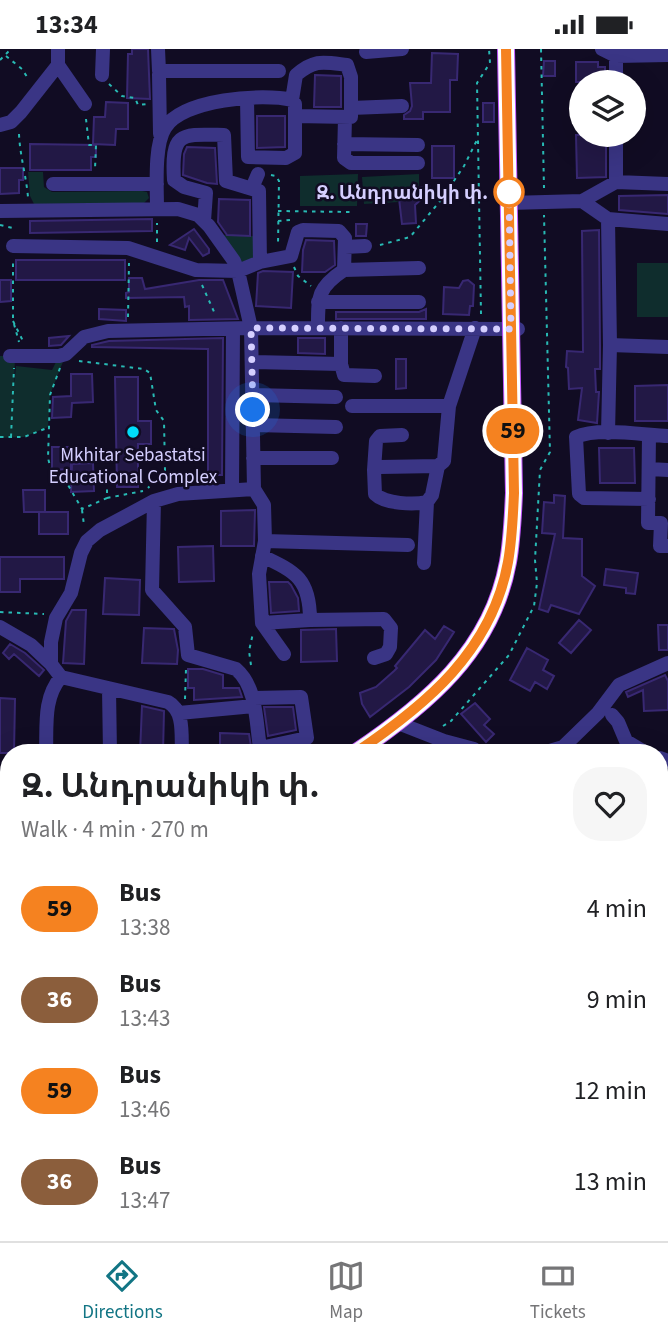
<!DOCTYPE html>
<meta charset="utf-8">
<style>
body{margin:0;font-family:"Source Sans 3","Noto Sans Armenian",sans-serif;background:#f6f6f6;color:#202124;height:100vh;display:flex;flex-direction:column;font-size:26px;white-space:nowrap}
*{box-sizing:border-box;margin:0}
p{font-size:23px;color:#757577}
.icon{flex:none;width:38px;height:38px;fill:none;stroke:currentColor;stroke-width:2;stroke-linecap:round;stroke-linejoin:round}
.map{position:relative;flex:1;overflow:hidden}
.side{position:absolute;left:0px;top:695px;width:668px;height:499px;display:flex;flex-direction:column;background:#fff;border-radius:28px 28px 0 0;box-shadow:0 7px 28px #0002}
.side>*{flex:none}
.badge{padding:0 14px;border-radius:23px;font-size:24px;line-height:46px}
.controls{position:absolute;left:569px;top:21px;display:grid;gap:14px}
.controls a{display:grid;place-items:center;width:77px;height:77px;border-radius:50%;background:#fff;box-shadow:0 7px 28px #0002;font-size:35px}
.you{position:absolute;width:35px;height:35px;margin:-18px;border:5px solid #fff;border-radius:50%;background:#1a73e8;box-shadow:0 0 0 10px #1a73e833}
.map>.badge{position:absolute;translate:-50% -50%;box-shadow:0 0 0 4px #fff}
.round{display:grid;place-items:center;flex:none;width:74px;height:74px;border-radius:28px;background:#f6f6f6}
.head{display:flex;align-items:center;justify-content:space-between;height:119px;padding:0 21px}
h1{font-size:33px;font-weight:700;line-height:52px}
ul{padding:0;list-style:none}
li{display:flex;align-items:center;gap:21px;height:91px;padding:0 21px}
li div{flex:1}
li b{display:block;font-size:26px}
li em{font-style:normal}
li .badge{min-width:77px;font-weight:700;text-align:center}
.status{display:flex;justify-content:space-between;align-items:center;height:49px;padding:0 35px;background:#fff;direction:ltr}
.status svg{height:19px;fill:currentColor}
.dock{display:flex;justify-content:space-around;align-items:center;height:98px;border-top:2px solid #e0e0e0;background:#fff;font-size:19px;color:#757577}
.dock a{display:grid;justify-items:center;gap:4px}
.dock .current{color:#127584}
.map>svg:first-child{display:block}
</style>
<div class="status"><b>13:34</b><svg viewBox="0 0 49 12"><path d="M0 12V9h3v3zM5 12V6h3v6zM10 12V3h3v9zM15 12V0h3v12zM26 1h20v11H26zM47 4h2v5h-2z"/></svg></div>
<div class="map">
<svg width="668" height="1192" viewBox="0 0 668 1192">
<rect width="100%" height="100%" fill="#110c23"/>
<!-- green -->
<path fill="#0f2d2d" d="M28,123h15l1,15 8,5 90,-1 5,1 2,6 -5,5 -110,1 -4,-8z
M358,125l-1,32h-57v-30z
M419,125v14l-21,2 1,12 -35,2 -2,-27z
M222,186l33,1v22l-15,5z
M637,214h31v54h-31z
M66,305l-16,41 -2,32 -24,10 -24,1v-82h15l-1,32 2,-22 36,4 7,-14z"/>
<!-- building -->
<path fill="#221845" stroke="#382872" stroke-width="2" d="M132,0h16l2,50 -23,-1 1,-44h4z
M432,4l26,1 -1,26h-7v32h-27v7h-19v-4l6,-4 2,-5 -2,-23h21z
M544,12h11v15h-12z
M576,13h22v5h7v15h-29z
M315,26l26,1v31h-27z
M106,53l22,1v26h-12l-1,16 -22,-1 1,-27h11z
M483,54h11v19h-11z
M257,67h28v31l-28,1z
M576,86h30v42l-29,1z
M30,95l66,1v12h-5v13h-61z
M432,97h22v32h-22z
M187,98l28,1 2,36 -10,-1 -24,-8 1,-21z
M0,119h23v12h-4v13l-19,1z
M429,138l-4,9 -10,9 1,18 -14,1 -4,-34z
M668,146v19l-49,-4v-14z
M219,150l31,1v36l-23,-1 -9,-13z
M152,170v12l-122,2v-12z
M356,175h11l-1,12h-10z
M194,180l15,20v4l-6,3 -14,-18 -4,12 -15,-5z
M599,181l1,115v24h-5l1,23h3l-2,31 -19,-3 4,-32 -13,1 -1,-21 -2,-1 1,-16 16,1 -1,-121z
M306,191l28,1 1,24 -10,7h-23l1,-22z
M16,211h109v20h-109z
M263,222l30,1 -2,36 -35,-2 2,-33z
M129,229h13l3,11 54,-9h24l15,39 -49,1v-14l-4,1 -1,-10 -58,1v-5l3,-1z
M0,231h11v21l-11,1z
M468,231l6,5 -1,21h-3l-1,9 -26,-1 1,-27 15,1 4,-7z
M99,260l27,1v11l-27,-2z
M426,260v10h-90v-7h83z
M69,287l-8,9 -12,1v-8z
M223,289l-1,137h-14v-126l-116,-2v-2l17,-4z
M298,289h27v16l-27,-1z
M396,310h10v29l-10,1z
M71,325h21l1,28 -21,1 -1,14 -19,1 1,-21 18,-1z
M115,328h23v44h13v23h-13v43h-21z
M668,336v36h-33v-35z
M52,398h19v22l-19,1z
M599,399h35l1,35h-35z
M93,414l1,28 -23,1 1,-28z
M23,441h22v22h-21z
M554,446l11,1 -2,42 19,1v37l13,10 -16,28 -28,-9 -3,7 -9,-3 16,-75 -13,-1 2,-31 10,1z
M255,461l-1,36h-33v-35z
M39,463h29v22h-29z
M213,497l1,35 -35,1 -1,-35z
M0,508h64v22h-44v13h-20z
M606,520l32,4 -3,21 -9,-1v-5l-22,-3z
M105,529l35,2 -1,35 -36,-1z
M269,533h19l3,3 7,13 1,13 -28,2z
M72,561h14l-2,54 -21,-1 3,-42z
M579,571l12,10 -20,23 -12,-10z
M658,576h10v25h-9z
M444,577l10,6 -18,28 -27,27 -39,30 -8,-13 -2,-11 16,-6 18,-16 3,-3 -2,-2 30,-36 10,9z
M144,579l30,1 4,21 -1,14 -35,-1z
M336,580l1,32 -36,1v-32z
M10,595l15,9 19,17 -5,6 -25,-22 -5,5 -6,-6z
M527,599l21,12 -5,10 11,6 -7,13 -12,-7 -5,9 -20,-11z
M188,620h15l20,6v13h16l3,9 -48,3v-12h-6z
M665,626l3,6v29l-24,1 -1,-21 -15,7 -2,-5z
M0,649l15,1 -1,54h-14z
M475,654l15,16 -6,6 10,9 -8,8 -25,-28z
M142,657l22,5 -1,42h-23z
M264,658h29l3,23 -28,6z
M220,684l29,1 3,19h-32z"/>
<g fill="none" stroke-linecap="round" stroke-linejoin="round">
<!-- path -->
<path stroke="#28bab4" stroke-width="2" stroke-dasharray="3.5 5" stroke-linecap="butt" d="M541,0l3,139
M6,7l16,13 7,11
M0,11l11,-11
M109,35l13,12 13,2 3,7 9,-1
M86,70l3,26h7l-1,24
M19,85c1,22 7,41 9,63
M271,126l5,1 3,5 -1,64
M278,162l72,1
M278,172l12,-1
M0,176l13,3v3
M157,193v-19
M380,196l30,-8 31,-37 23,-34 14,-28
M294,218l4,9 13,10
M202,236l13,29
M481,265l-4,-231 13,-20 -1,-14
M128,268l1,-54
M13,269v-57
M13,272l10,20
M14,275l5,18
M79,312l65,8 6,4 6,37 8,11 1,49 -17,18
M60,319l-10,27 -2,63 3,12 17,15 14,24 25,-11v-26
M0,388h24l23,-9
M11,388l3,-69
M107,449l36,-7
M82,461l2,15
M0,563l44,2
M251,616l-2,-14 4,-18
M185,650l1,-30
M443,677l8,-5 58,-66 25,-49 3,-23 -2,-23 5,-90 10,-18 -6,-237
M0,1119h9
M403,1185v7"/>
<!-- minor -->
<path stroke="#3a3585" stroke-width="14" d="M158,0l1,22h120
M602,0l14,7 52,-1
M366,3l36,-3
M616,7v26
M58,16l27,39
M159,25l1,60
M102,26l1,-26
M292,51l4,-25c19,-16 27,-13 51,-10l4,12v40l-56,-1
M351,59l51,-2
M345,69l-1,40 7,5h67
M0,76l11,-3 10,-10 37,-47v-16
M616,86v47
M344,95l74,1
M53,135h104
M252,139l6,-14
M582,152l26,18 2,126 -2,88
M509,154l73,-2 34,-19 52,2
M157,159c0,-21 -3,-63 8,-80 17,-29 98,-35 127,-28l3,4v49l-9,5 -38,-1 -1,-58
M0,162l178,-2 20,6 11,11 25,35 4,10 13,57 3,161 10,16 1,36 -6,33 3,49 22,31
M608,170l60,5
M204,172l2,-28 -22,-6 -10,-7c-3,-49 7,-46 50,-45l2,46 33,10 1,71
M13,197l115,2 68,22 42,1 22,-9 31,-6 7,-24 5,-2 36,1 6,7 -1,32c-27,18 -26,27 -26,58
M345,198l20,-1
M344,221l75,-2
M318,253h101
M341,279v36l3,11 31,1
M610,296l58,2
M10,307h49l7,-2 18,-17 24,-6 143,-3 267,1
M252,313l89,2
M252,346l84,2
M352,357h97l26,-78
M253,376l83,2
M649,386l-1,88h13l-1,23h8
M253,409h79
M438,417l-58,1 -6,3 1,24c10,10 39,11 52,8l5,-7 6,-29 6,-5 5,-55
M649,420l19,1
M374,421l2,-29 4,-5 22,-1
M232,441l1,-161
M649,450l-65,-1 -5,-4 -3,-57c21,-10 68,-2 92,-1
M154,452l-2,89 33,37 3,28 48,14c21,18 20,53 24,79l47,-10 -6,-41 -48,1
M265,492l143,4
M262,507c34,16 48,23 48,64
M424,514l3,-61
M262,574l48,-3 74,-1 7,9 -1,19 -4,7 -12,4
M0,578l31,18 20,19
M109,640l1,64
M179,664l75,-7
M612,666l6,7 8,19 20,12
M398,674l46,18 30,8 3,4
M46,704c1,-27 -3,-55 15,-76
M182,704c-1,-17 3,-42 -14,-51l-107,-25 -10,-13v-22l5,-24 15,-25 10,-40 6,-12 13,-11 54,-29 24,-7 76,-5
M543,704l20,-6 35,-34 21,-28 49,-22
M660,709l8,3
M660,731l8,8
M0,792l9,3
M660,815l8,-1
M0,848h9
M660,1004h8
M0,1083l9,-1
M0,1191l31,-2
M109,1192v-7"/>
<!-- major -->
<path stroke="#c356ff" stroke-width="18" d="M355,704c71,-48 137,-102 153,-191 4,-22 5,-46 6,-69l-8,-444
M0,923l9,-5"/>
</g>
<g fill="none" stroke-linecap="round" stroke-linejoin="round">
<defs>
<path id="line" d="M355,704c71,-48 137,-102 153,-191 4,-22 5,-46 6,-69l-8,-444"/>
</defs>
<!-- line casing -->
<use href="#line" stroke="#fff" stroke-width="16"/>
<!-- line -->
<use href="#line" stroke="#f58220" stroke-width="10"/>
<!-- walk -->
<path stroke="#d5cfff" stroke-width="7" stroke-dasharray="0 12.6" d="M253,361l-2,-82 260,1 -2,-137"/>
</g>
<!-- markers -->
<circle fill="#fff" stroke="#f58220" stroke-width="3.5" cx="509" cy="143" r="14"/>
<circle fill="#00dcfa" stroke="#110c23" stroke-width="2.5" cx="133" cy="383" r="7"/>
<g text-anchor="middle" stroke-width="5" stroke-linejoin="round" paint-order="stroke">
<!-- stop labels -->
<g font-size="19" font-weight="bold" fill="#d5cfff" stroke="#110c23" text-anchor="end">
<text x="488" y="150">Զ. Անդրանիկի փ.</text>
</g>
<!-- poi labels -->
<g font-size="19" fill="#d5cfff" stroke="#110c23">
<text x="133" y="412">Mkhitar Sebastatsi<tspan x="133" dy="22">Educational Complex</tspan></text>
</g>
</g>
</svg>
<div class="controls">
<a><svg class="icon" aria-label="layers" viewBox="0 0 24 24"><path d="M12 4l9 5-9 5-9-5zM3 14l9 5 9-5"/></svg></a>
</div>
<div class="you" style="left:253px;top:361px"></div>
<b class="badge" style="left:513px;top:382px;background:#f58220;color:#111">59</b>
<section class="side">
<div class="head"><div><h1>Զ. Անդրանիկի փ.</h1><p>Walk · 4 min · 270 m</p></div><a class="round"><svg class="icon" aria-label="heart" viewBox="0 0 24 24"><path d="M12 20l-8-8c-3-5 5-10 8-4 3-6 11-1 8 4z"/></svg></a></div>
<ul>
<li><span class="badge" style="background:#f58220;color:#111">59</span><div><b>Bus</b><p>13:38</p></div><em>4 min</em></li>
<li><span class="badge" style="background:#8b5e3c;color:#fff">36</span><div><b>Bus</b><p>13:43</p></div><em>9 min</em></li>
<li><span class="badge" style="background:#f58220;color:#111">59</span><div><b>Bus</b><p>13:46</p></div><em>12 min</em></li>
<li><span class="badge" style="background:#8b5e3c;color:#fff">36</span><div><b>Bus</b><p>13:47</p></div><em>13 min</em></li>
</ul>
</section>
</div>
<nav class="dock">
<a class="current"><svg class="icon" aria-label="directions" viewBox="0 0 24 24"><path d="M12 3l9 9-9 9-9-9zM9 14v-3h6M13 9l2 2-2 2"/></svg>Directions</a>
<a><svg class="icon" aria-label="map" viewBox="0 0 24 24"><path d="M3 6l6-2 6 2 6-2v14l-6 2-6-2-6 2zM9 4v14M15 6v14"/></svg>Map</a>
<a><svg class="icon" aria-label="tickets" viewBox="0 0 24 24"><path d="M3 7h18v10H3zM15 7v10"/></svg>Tickets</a>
</nav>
